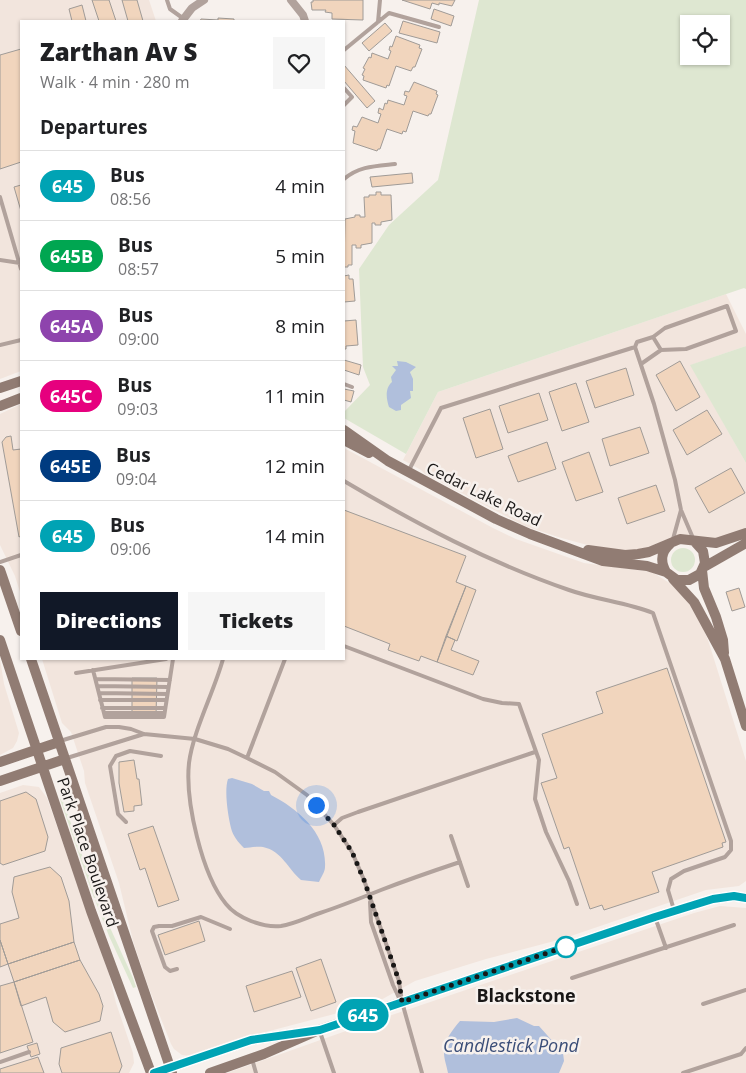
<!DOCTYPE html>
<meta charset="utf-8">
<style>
body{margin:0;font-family:"Open Sans",sans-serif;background:#f6f6f6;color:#202124;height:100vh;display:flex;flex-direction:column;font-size:19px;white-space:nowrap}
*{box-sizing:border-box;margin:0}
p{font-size:16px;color:#757577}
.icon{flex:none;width:28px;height:28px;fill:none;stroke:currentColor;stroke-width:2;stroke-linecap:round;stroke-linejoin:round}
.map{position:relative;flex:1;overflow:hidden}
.drawer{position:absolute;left:20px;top:20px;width:325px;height:640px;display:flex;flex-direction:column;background:#fff;border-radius:0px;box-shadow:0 1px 4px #0004}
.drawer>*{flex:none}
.badge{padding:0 10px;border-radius:16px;font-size:18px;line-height:32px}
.tools{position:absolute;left:680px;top:15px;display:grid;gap:10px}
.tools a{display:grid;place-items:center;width:50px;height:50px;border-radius:0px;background:#fff;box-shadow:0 1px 4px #0004;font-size:25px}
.you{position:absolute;width:25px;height:25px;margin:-12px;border:4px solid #fff;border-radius:50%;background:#1a73e8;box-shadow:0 0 0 8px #1a73e833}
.map>.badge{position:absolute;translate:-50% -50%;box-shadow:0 0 0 2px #fff}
h2{padding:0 20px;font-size:19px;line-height:45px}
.round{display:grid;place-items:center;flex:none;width:52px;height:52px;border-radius:0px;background:#f6f6f6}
.headline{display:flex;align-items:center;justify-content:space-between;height:85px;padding:0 20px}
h1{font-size:24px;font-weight:800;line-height:38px}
.cta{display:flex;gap:10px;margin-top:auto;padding:10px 20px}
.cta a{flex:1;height:58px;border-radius:0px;background:#111827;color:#fff;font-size:20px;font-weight:800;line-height:58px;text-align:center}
.cta a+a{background:#f6f6f6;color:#202124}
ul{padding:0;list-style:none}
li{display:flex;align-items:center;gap:15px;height:70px;padding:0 20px;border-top:1px solid #e0e0e0}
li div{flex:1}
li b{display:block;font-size:19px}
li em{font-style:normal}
li .badge{min-width:55px;font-weight:700;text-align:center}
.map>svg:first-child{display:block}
</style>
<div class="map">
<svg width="746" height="1073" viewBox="0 0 746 1073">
<rect width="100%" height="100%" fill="#f7f1ed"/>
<!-- built -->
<path fill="#f2e5dd" d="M0,0h149l7,21h-135v350l-21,8z
M726,294l20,40v12l-55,19 55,98v66l-26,10 -42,-4 -32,13 -17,3 -27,-2 -44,-12 -33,-11 -100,-52 -4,-4 -18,-10 35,-68z
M21,404v191l-6,-19 -15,-31v-131z
M344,448l149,80 23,11 68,24 68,9 19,12 17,18 15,26 5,12 38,121v120l-7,5 -33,4 -144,49 -76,20 -71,22 -36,20 -18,6 -103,27 -67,22 -9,-1 -8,-6 -3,-5 -23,-58 -15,-45 -14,-58 -34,-100 -1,-12 -13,-39 -9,-9 -20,-64h302z
M0,659l4,25 15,49 -2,8 -4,7 -13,7z
M23,785l16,2 8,11 62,176 7,29 17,50 1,10 -5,10h-129v-280z
M720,906l26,2v165h-519l150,-53 317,-107z"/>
<!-- green -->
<path fill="#dee7d1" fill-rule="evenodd" d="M479,0h267v289l-2,-1 -306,104 -32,62 -62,-36v-6l26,-27 -7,-18 -4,-98 30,-44 49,-45zM689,24h32v32h-32zM398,367l12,5c6,13 -2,22 -9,33l-9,-23z
M746,346v117l-56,-98z
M671 560a12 12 0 1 1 24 0a12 12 0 1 1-24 0Z
M62,798l35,99 -3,1 -34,-99z
M97,899l36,79 3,9 -3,1 -24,-52 -14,-36z"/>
<!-- water -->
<path fill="#b0bfdc" d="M397,361l9,1 10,5 -6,5 3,7v12h-3l1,7 -10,7v5l-5,1 -7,-4c-3,-9 -4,-19 3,-25l-1,-5 5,-7 -4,-4h6z
M232,778l20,6 12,7h5l2,4c27,14 56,38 54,72 0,5 -4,10 -6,15l-18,-2c-13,-11 -19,-29 -38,-33 -7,-1 -13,1 -19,1 -6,-6 -11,-12 -13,-20 -3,-12 -7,-38 -3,-49z
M517,1018l17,8h5l24,27 1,8 -5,12h-111c-1,-6 -4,-14 -4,-20 -1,-11 9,-24 16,-32l34,1z"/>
<!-- building -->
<path fill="#f1d5bd" stroke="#a09b97" d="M92,0h17l7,21h-17z
M122,0h15l6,21h-15z
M313,0h50v20l-31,-1v-6l-7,-1 1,-2h-14l-1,-8h2z
M402,0h53l-3,6 -13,-3v2l-7,-2 -2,6z
M82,5l4,16h-14l-3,-12z
M434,9l20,7 -3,10 -20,-7z
M218,18l16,1v2h-34l1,-2 17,1z
M403,21l37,11 -3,11 -38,-10z
M385,23l7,8 -23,20 -7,-8z
M396,36l24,9 -1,3 3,1 -7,18h-2l-2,4 -15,-5 -7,20 -2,-1 -1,3 -23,-8 1,-4 -2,-1 3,-6 -2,-1 6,-11 2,1 1,-5 16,6 3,-8 -2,-1 1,-4 2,1z
M21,49v113l-21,7v-114z
M344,65l31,36 -8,7 -23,-27z
M414,82l23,9 -1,3 2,1 -7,19h-2l-1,2 -15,-5 -7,21 -3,-1 -1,3 -15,-5 -7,20h-2l-1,2 -24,-8 2,-12 -3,-1 1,-4 4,1 5,-10 16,6 3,-9 -3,-1 1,-5 4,2 2,-7 2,1 1,-4 16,5 3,-9 -3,-1 1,-4 4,1z
M412,173l1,10 -41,4 -2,-10z
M21,185v26l-7,-24z
M376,192h5v3h10l1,25 -11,2v3h-6v-2h-3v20l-11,2v3h-5v-3h-4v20h-4v2h-4l1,-48 10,-2v-2h5v2h5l-1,-20h5v-2h7z
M349,275v4h4l2,22 -11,1v-26z
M356,320l2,25 -12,1v3h-2v-28z
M344,360l17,5 -2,10 -15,-5z
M680,361l20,36 -24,14 -20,-36z
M626,368l8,27 -39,13 -9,-27z
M576,383l13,39 -27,9 -13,-39z
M344,389l10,2 -3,11 -7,-2z
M539,393l9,27 -40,13 -9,-27z
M490,409l13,40 -27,9 -13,-40z
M707,410l15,24 -35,21 -14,-25z
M640,427l9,26 -39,13 -8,-27z
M11,436l2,14 8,-1v87l-2,1 -17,-95 4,-5z
M547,442l9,27 -38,13 -10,-26z
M589,452l14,40 -27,9 -14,-39z
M731,468l14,25 -36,20 -14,-25z
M656,485l9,26 -38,13 -9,-26z
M344,510l122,46 -10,26 10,4 -29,76 -16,-6 -2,5 -31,-11 2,-6 -46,-18z
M466,586l10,4 -19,51 -11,-5z
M739,588l6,19 -13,4 -6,-19z
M446,636l9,4 -4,10 28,11 -6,14 -36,-13z
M667,668l59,174 -4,1 1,4 -71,25 7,20 -55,18 -2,-5 -12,4 -21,-62 -5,2 -23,-66 16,-5 -15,-44 61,-21 -7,-21z
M132,678h25l-1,37h-24z
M134,760l3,19h2l3,26 -8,1v5l-10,1 -5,-29v-21z
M26,792l10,7 12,38 -3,14 -42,14 -3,-2v-62z
M153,826l26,74 -21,7 -13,-39 -5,2 -12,-36z
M50,867l11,10 8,24 5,41 -66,22 -8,-24v-16l19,-6 -7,-26 2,-15z
M199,921l6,20 -40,14 -7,-20z
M0,940l8,24 -8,3z
M74,942l6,18 -66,22 -6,-18z
M321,959l15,43 -25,9 -15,-43z
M80,960l19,34 4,12 -3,15 -35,11 -12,-10 -7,-25 -25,9 -7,-24z
M292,971l9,26 -47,15 -8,-26z
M14,982l19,60 -33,11v-67z
M111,1032l11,34 -3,7h-57l-3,-9 2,-16z
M37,1043l3,11 -9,3 -4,-11z
M38,1057l6,16h-44v-4z"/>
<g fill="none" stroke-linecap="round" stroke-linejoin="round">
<!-- lane -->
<path stroke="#b1a29c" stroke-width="4" d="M167,0l3,9 14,10
M378,22l2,-22
M344,50l45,-37 50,14
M344,88l8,9 -8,8
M344,179c15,-13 32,-13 51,-15
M0,197l21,72
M0,260l20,3
M653,337l8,13
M0,345l21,-5
M635,347l19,57 21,76 6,30 12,28
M344,384l8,3
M408,472l33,-64 194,-61 2,-5 16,-5 12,-9 62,-22 9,25 -50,18 -25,1 -20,14
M344,481c71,42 146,82 225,109 28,10 57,12 84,23l78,228v9l-6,7 -41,14 -13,8 -3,11 6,20
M673,539l8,-29
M0,562l21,-7
M344,646l139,53 19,4 17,1 20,56 -4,39 11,33 23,49 8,23
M223,659c-9,33 -30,72 -34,104 -4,38 13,112 37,141 11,14 37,24 55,22 13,-2 27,-9 39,-13 21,-7 41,-15 61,-23 26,-10 52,-19 79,-28
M93,670l12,47h59l9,-58
M76,673l90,-14
M96,679l74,1
M97,686l71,1
M99,693l68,1
M100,700h66
M102,708h63
M104,713h60
M60,741l46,-14h13l12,2 13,5 51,5 33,10 19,9 28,14 32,23 27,30 18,27 12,28 35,101 3,21 20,71
M67,758l77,-24
M247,758l38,-99
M126,822l-8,-8 -8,-48 6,-10 14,-5 31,5
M334,825l8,-7 16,-6 177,-60
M451,836l17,50
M370,902l1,20 22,63 7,15
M655,917l11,31
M177,969l-7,2 -5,-4 -13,-36 2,-4 5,-1h13l29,-9 29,12
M572,978l162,-53
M703,1004l43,-14
M320,1032l14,41
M252,1059l4,14
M0,1062l29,-10
M683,1073l58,-19 5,-6"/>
<!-- street -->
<path stroke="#b1a29c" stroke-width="8" d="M291,0l12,15 2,6
M182,21l10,-13 12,-8"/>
<!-- secondary -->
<path stroke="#917c73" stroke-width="10" d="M0,388l21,-7
M0,406l21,-8
M344,430l44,31 108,58 34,15 73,27 44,5 19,6 11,8h12l11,-6 5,-11 -2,-12 -9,-10
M344,440l25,13
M588,550l37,5 13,-1 11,-2 31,-13 36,4 30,-10
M704,567l42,-24
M0,570l21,61
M702,570l2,18 12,29 7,23 1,13
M666,572c-6,-11 -5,-20 4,-28
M673,579l21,23 31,57 21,67
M0,640l91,271 60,162
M31,659l141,414
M0,762l59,-20
M0,781l65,-22
M154,1073l97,-33 56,-8
M210,1073l54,-19 55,-24 336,-113 58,-18 21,-3 12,2"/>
</g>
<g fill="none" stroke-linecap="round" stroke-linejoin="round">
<defs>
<path id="line" d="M154,1073l97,-33 69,-10 335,-113 58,-18 21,-3 12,2"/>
</defs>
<!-- line casing -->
<use href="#line" stroke="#fff" stroke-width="11"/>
<!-- line -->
<use href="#line" stroke="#00a3b4" stroke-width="8"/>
<!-- walk -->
<path stroke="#191716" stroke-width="5" stroke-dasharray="0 9" d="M316,805l18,20 18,27 12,28 35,101 3,21 166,-56 -2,1"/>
</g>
<!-- markers -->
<circle fill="#fff" stroke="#00a3b4" stroke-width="2.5" cx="566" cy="947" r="10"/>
<g text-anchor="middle" stroke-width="5" stroke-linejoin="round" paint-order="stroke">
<!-- street labels -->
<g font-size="16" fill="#191716" stroke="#f7f1ed">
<text transform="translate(484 494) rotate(26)" y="6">Cedar Lake Road</text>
<text transform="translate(88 852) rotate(71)" y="6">Park Place Boulevard</text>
</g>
<!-- neighbourhood labels -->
<g font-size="18" font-weight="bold" fill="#191716" stroke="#f7f1ed">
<text x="526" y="1002">Blackstone</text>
</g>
<!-- water labels -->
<g font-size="18" font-style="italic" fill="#3b4e78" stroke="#f7f1ed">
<text x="511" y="1052">Candlestick Pond</text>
</g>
</g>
</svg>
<div class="tools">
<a><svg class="icon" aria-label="locate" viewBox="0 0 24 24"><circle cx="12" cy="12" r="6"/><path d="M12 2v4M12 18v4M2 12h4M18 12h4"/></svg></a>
</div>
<div class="you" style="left:316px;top:805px"></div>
<b class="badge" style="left:363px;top:1015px;background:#00a3b4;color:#fff">645</b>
<section class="drawer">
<div class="headline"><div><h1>Zarthan Av S</h1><p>Walk · 4 min · 280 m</p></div><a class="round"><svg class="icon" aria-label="heart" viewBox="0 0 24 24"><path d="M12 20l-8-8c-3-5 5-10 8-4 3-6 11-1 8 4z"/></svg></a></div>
<h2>Departures</h2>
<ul>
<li><span class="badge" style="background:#00a3b4;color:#fff">645</span><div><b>Bus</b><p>08:56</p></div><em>4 min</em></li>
<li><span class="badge" style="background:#00a651;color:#fff">645B</span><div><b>Bus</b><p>08:57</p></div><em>5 min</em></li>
<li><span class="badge" style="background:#8e44ad;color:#fff">645A</span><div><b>Bus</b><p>09:00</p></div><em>8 min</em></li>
<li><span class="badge" style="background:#e6007e;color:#fff">645C</span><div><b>Bus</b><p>09:03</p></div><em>11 min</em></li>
<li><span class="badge" style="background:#003b80;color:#fff">645E</span><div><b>Bus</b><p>09:04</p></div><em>12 min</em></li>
<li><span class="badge" style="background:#00a3b4;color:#fff">645</span><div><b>Bus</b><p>09:06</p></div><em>14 min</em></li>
</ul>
<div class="cta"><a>Directions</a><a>Tickets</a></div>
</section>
</div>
